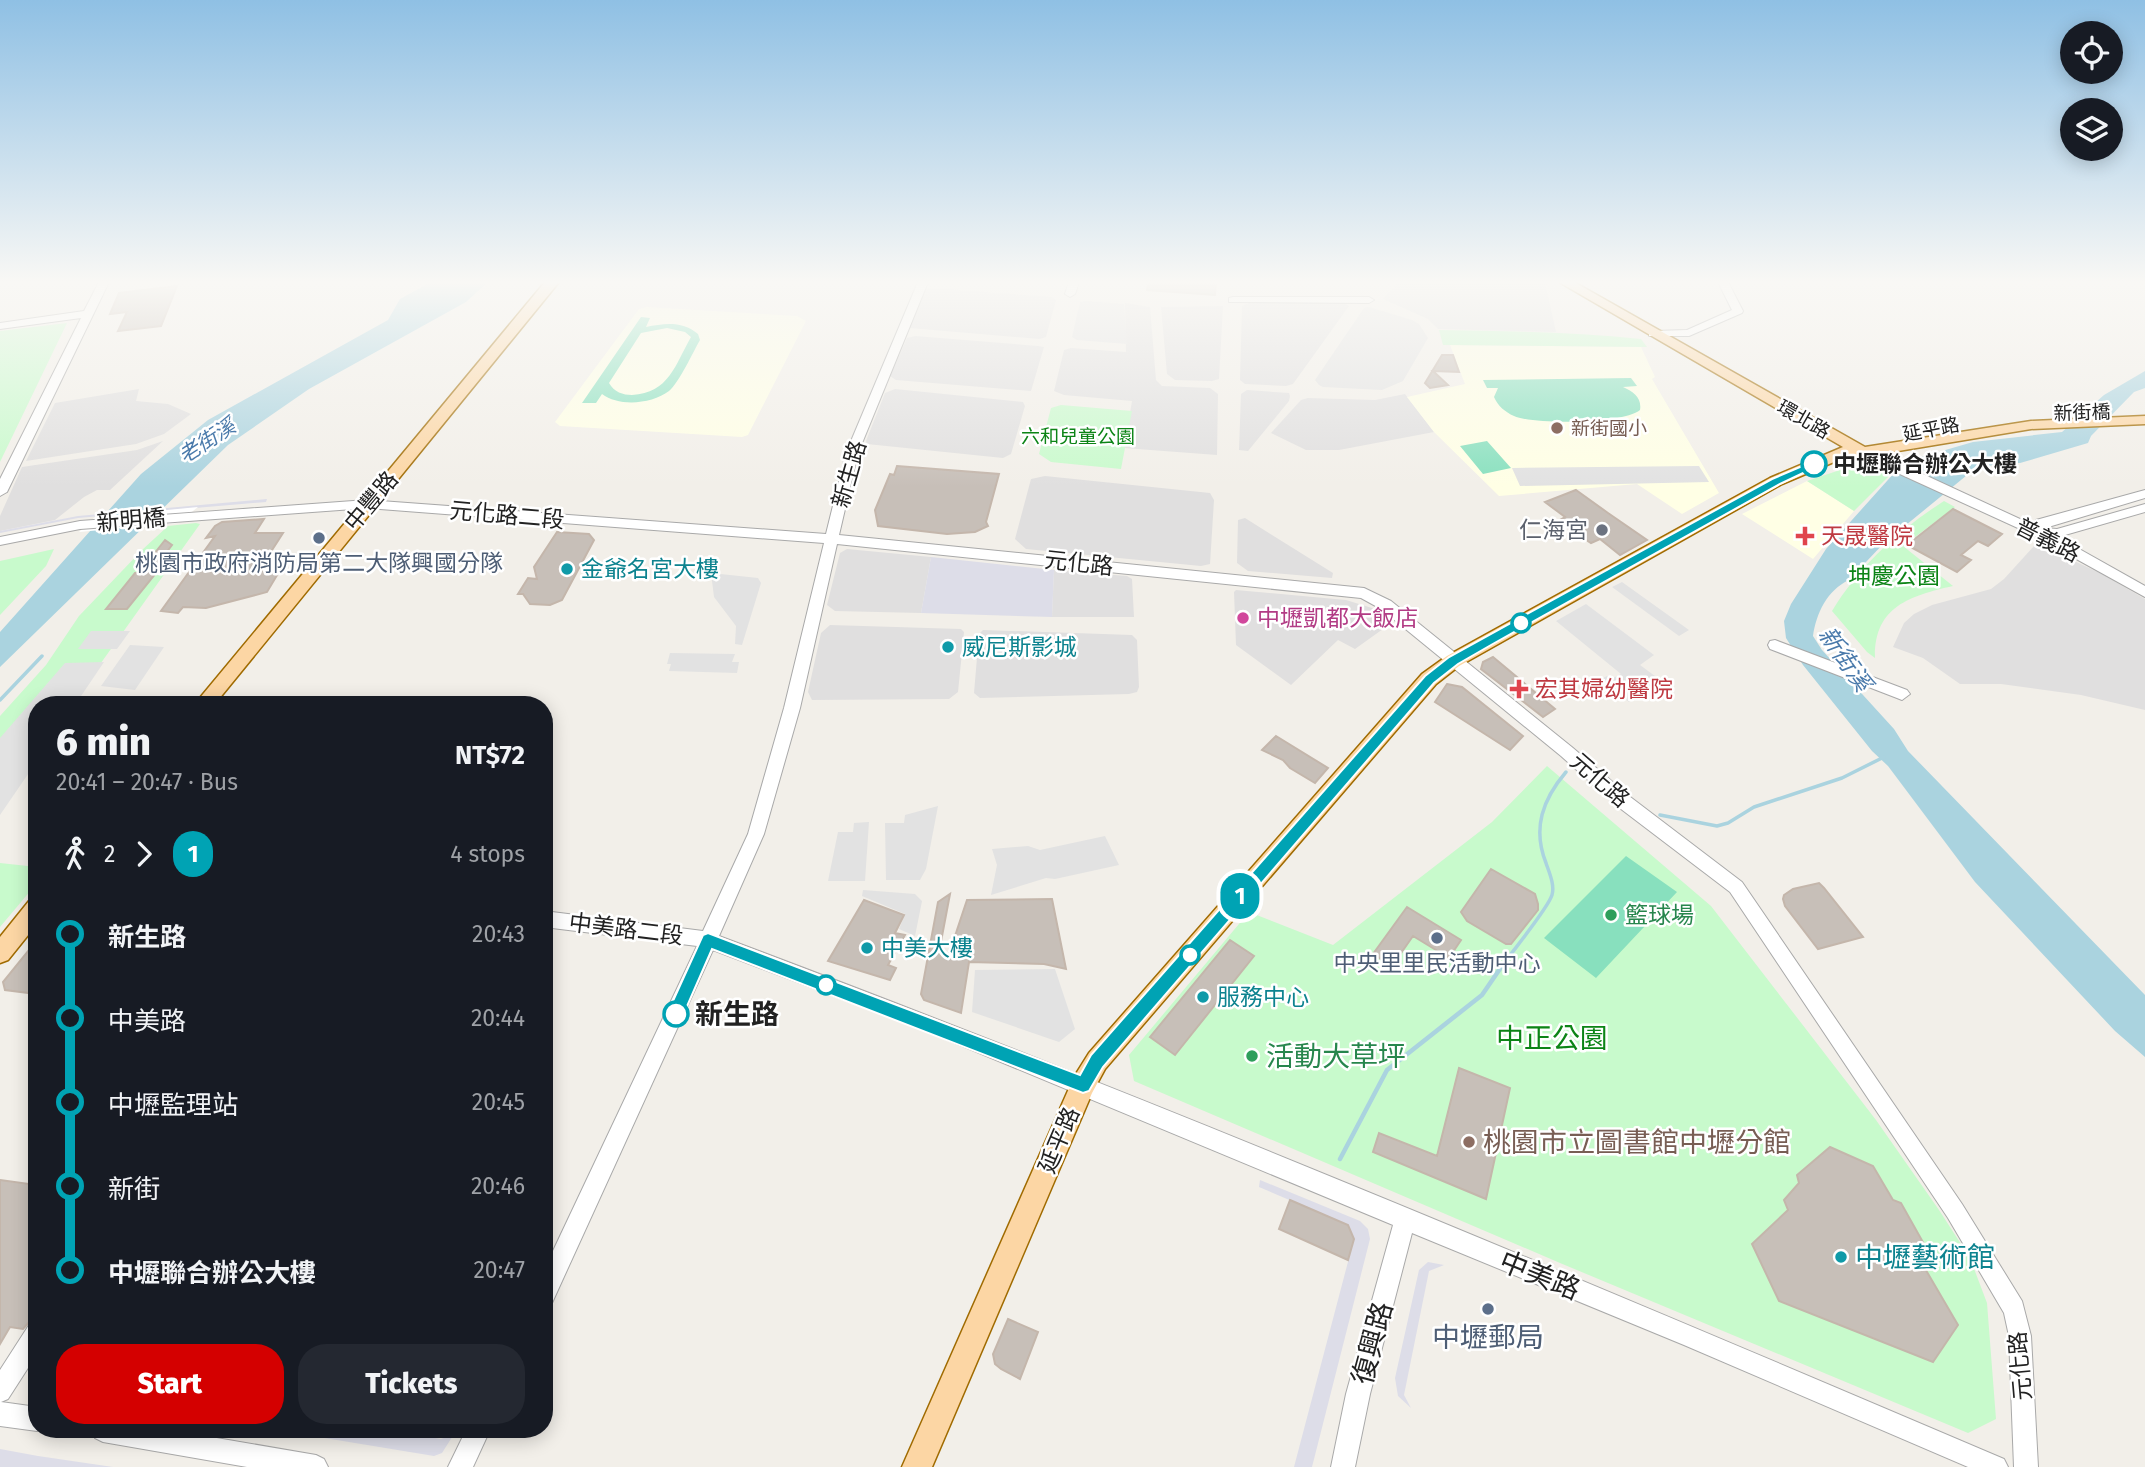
<!DOCTYPE html>
<meta charset="utf-8">
<style>
body{margin:0;font-family:"Fira Sans","Noto Sans TC",sans-serif;background:#242831;color:#f1f3f6;height:100vh;display:flex;flex-direction:column;font-size:26px;white-space:nowrap}
*{box-sizing:border-box;margin:0}
p{font-size:23px;color:#9ea1a6}
.icon{flex:none;width:38px;height:38px;fill:none;stroke:currentColor;stroke-width:2;stroke-linecap:round;stroke-linejoin:round}
.map{position:relative;flex:1;overflow:hidden}
.side{position:absolute;left:28px;top:696px;width:525px;height:742px;display:flex;flex-direction:column;background:#171b24;border-radius:28px;box-shadow:0 4px 18px #0003}
.side>*{flex:none}
.badge{padding:0 14px;border-radius:23px;font-size:24px;line-height:46px}
.controls{position:absolute;left:2060px;top:21px;display:grid;gap:14px}
.controls a{display:grid;place-items:center;width:63px;height:63px;border-radius:50%;background:#171b24;box-shadow:0 4px 18px #0003;font-size:35px}
.map>.badge{position:absolute;translate:-50% -50%;box-shadow:0 0 0 4px #fff}
.legs{display:flex;align-items:center;gap:10px;height:77px;padding:0 28px;font-size:23px}
.legs p{margin-inline-start:auto}
.head{display:flex;align-items:center;justify-content:space-between;height:119px;padding:0 28px}
h1{font-size:38px;font-weight:800;line-height:52px}
.cta{display:flex;gap:14px;margin-top:auto;padding:14px 28px}
.cta a{flex:1;height:80px;border-radius:28px;background:#d40000;color:#fff;font-size:28px;font-weight:800;line-height:80px;text-align:center}
.cta a+a{background:#242831;color:#f1f3f6}
ul{padding:0 28px;list-style:none}
li{display:flex;align-items:center;gap:24px;height:84px;font-size:26px}
li i{display:grid;place-items:center;width:10px;height:100%;margin:0 9px;background:currentColor}
li i::after{content:'';width:18px;height:18px;margin:-9px;border:5px solid;border-radius:50%;background:#171b24}
li p{margin-inline-start:auto}
li:first-child i{background:linear-gradient(#0000 50%,currentColor 0)}
li:last-child i{background:linear-gradient(currentColor 50%,#0000 0)}
.map>svg:first-child{display:block}
</style>
<div class="map">
<svg width="2145" height="1467" viewBox="0 0 2145 1467">
<rect width="100%" height="100%" fill="#f2efe9"/>
<!-- residential -->
<path fill="#e0dfdf" d="M934,288l118,9 4,3 -10,37 -6,2 -130,-11 16,-39z
M1251,302l93,1 5,3 -56,78 -7,2 -41,-2 -5,-4 2,-74z
M1125,303l25,4 6,73 6,6 48,2 8,6 -1,61 -93,-7 8,-47 -68,-6 -10,-4 10,-41 7,-2 55,4z
M1223,306l-4,73 -7,2 -37,-1 -8,-6 -6,-67z
M915,336l123,10 6,1 -13,44 -135,-11 -6,-4 17,-38z
M139,389l-3,12 32,3 23,10 -27,20 -28,10 -110,17 29,-58z
M895,389l128,13 2,4 -14,48 -8,4 -136,-14 -1,-3 19,-48z
M1247,390l42,3 1,3 -1,5 -41,50 -9,-1 2,-56z
M1405,394l29,38 -95,18h-33l-35,-17 30,-33 7,-2 67,2z
M163,441l-53,49h-13l-13,7 -29,23 -55,11v-15l22,-49 115,-17z
M1045,476l165,17 4,7 -4,64 -9,2 -175,-17 -11,-10 16,-60z
M1245,518l88,55 -1,5 -84,-7 -11,-8 1,-43z
M2034,546h8l60,28 43,25v111l-64,-15 -80,-11h-41l-37,-26 -30,-11 11,-24 10,-9 18,-9 59,-16 13,-10z
M847,549l84,8 -10,56 -86,-2 -8,-6 13,-52z
M1054,570l73,6 5,3 2,38h-82z
M1236,590l110,10 26,8 18,16 -35,25 -17,-9 -47,45 -55,-40 -2,-53z
M830,625l131,4 3,3 -6,60 -9,7 -137,1 -4,-8 13,-59z
M983,630l149,5 5,5 2,47 -2,5 -8,2 -149,4 -6,-5 5,-59z"/>
<!-- education -->
<path fill="#ffffe5" d="M646,307l151,9 9,5 -58,114 -6,2 -182,-11 -5,-4 84,-113z
M1450,345l191,2 14,30 -3,2 67,114 -37,21 -45,-30 -138,12 -65,-64 -27,-35 58,-13z
M1807,481l47,30 -41,48 -71,-45z"/>
<!-- park -->
<path fill="#c8facc" d="M67,323l-67,139v-131z
M1439,330c68,1 135,2 202,9l6,8 -204,-2z
M1061,405l71,6 -11,58 -70,-7 -12,-8 12,-46z
M1858,464l12,2 19,10 -35,35 -47,-30z
M1944,501l11,6 -52,39 50,40c-44,10 -79,21 -78,72l-8,-6 -35,-41c28,-46 67,-81 112,-110z
M196,523l4,1 -129,181h-34l-37,97v-86l46,-51 33,-49 63,-66 26,-24z
M54,549l-8,17 -46,49v-54z
M1547,766l164,140 165,214 63,90 31,48 17,45 9,116 -28,14 -408,-170 -426,-182 -5,-26 120,-143 84,33 159,-123z
M0,863l37,4v16l-37,44z"/>
<!-- pitch -->
<path fill="#88e0be" fill-rule="evenodd" d="M641,317l9,1 -4,9c19,-4 37,-6 52,7l2,6c-7,12 -21,43 -31,51 -17,13 -50,16 -67,3l-6,9h-14zM667,328l18,4 6,5c-16,28 -22,56 -59,58 -9,0 -18,-3 -23,-12l32,-50z
M1631,378l6,8 -14,1c11,5 19,11 17,23 -16,14 -106,15 -126,6 -9,-4 -16,-10 -20,-19l4,-9h-11l-4,-8z
M1487,441l24,27 -28,6 -23,-28z
M1626,856l51,36 -81,86 -52,-40z"/>
<!-- parking -->
<path fill="#e2e2e2" d="M1399,282h146l11,50 -118,-3 -10,-10 -45,-20z
M1087,301l37,3 3,40 -50,-4 -5,-3 8,-35z
M1369,307l43,13 7,4 9,14 -25,43 -21,9 -59,-3 -4,-2 -4,-5 49,-72z
M1699,466l10,16 -189,4 -8,-18z
M711,573l47,5 3,5 -19,62 -7,-1 1,-18 -22,-29z
M1622,582l67,48 -10,6 -67,-49z
M1586,604l68,51 -14,10 23,17 -34,20 -28,-23 6,-3 4,3 10,-5 -65,-53z
M91,631h39l-13,18h-39z
M130,645l34,2 -29,43 -34,-4z
M670,653l65,1 -3,8h7l-2,11 -68,-2 2,-7h-4z
M104,662l-29,43h-38v56l-37,54v-77l65,-75z
M938,806l-12,63 -6,11h-34l-1,-57h19l1,-8z
M869,822l-4,59h-37l10,-49h15l1,-9z
M1105,836l14,29 -64,14 -9,-1 -55,17 6,-30 -5,-16 36,-3 12,4z
M863,890l52,4 7,7 -7,35 -16,-7 6,-15 -43,-18z
M1055,969l20,60 -16,13 -87,-30 3,-42z"/>
<!-- plaza -->
<path fill="#dddde8" d="M267,499l-1,3 -188,16 -78,15v-2l78,-15z
M931,557l123,13 -2,47 -131,-4z
M1260,1180l100,41 8,8 2,10 -58,228h-18l60,-228 -6,-14 -89,-38z
M1428,1262l16,3 -15,6 -25,124 7,13 -13,-12 -3,-18 24,-108z
M276,1430h111l54,9 13,-5 -12,19 -8,3z
M0,1449l38,7 75,11h-113z"/>
<!-- water -->
<path fill="#aad3df" d="M431,282h57l-22,20 -157,87 -81,56 -228,222v-35l141,-158 67,-54 180,-100 12,-21z
M2145,371v17l-11,4 -43,44 -3,7 -68,20h-21l-27,8 -88,72 -35,37c-22,10 -33,34 -36,56l9,14 72,79 14,22 237,244v62l-30,-26 -140,-149 -87,-116 -16,-15 -69,-86 -17,-27 -2,-17 7,-17 35,-55 78,-87 69,-20 89,-10 42,-37z"/>
<!-- pier -->
<path fill="#fff" d="M198,507l-20,16 -99,9 16,-15z"/>
<g fill="none" stroke-linecap="round" stroke-linejoin="round">
<!-- stream-far1 -->
<path stroke="#aad3df" stroke-width="3.5" d="M0,700l42,-44
M1660,815l57,11 11,-3 26,-16 88,-29 42,-21
M1505,962c10,-14 43,-54 47,-67 3,-10 -3,-23 -6,-32 -14,-35 -3,-64 20,-91"/>
<!-- stream -->
<path stroke="#aad3df" stroke-width="4.5" d="M1340,1159l47,-89 95,-75 24,-35"/>
</g>
<!-- building -->
<path fill="#c7bfb8" stroke="#c4b6ab" stroke-width="2" d="M1148,282h68l-1,13 -68,-5z
M177,286l-16,40 -43,5 9,-19 -17,2 9,-21z
M1442,355h11l6,17 -26,-1 15,14 -18,3 -5,-5z
M897,466l102,8 -13,48 2,4 -13,6 -28,2 -69,-8 -3,-16 15,-36 4,1z
M1576,490l32,23 39,27 -27,15 -20,-16 -9,4 -33,-22 7,-4 -20,-15z
M1953,509l49,25 -14,12 -10,-5 -17,14 10,5 -14,12 -50,-27z
M264,519l-9,14h28l-18,28 20,1 -18,30 -61,16 -23,-1 -5,6 -17,-2 54,-75 -9,2 9,-12 7,-4z
M557,532l32,2 5,6 -32,60 -12,5 -20,-1 -7,-10h-5l10,-16 9,1 -3,-12z
M165,540l7,5 -21,28h5l-29,36h-21l29,-36h4z
M1493,657l62,52 -12,8 -62,-48 2,-7z
M1447,684l15,3 61,49 -13,14 -75,-48z
M1276,736l52,32 -13,15 -25,-15 -7,-8 -21,-10z
M1491,869l44,25 3,10v6l-27,34h-5l-39,-23 -6,-9z
M1819,883l5,5 39,49 -45,12 -33,-43 -2,-7 1,-4 9,-6z
M950,894l-11,58 10,2 18,-54 85,-1 14,70 -22,-5 -75,-2 -8,51 -37,-13 -3,-6 17,-92z
M864,900l40,15 -9,18 10,2 -17,30 8,3 -6,12 -62,-19z
M1407,907l54,33 -12,18 -36,-22 -21,30 -19,-12z
M37,940v54l-32,-4 -2,-8z
M1230,940l24,16 -79,99 -25,-18z
M1459,1068l51,20 -24,111 -113,-47 6,-19 58,23z
M1830,1147l43,19 20,34 8,3 28,50 -9,7 38,65 -25,37 -154,-61 -27,-57 36,-34 -4,-10 15,-17 -2,-8z
M0,1180l37,5v128l-14,16 -13,-2 -10,17z
M1290,1200l58,25 6,14 -6,21 -69,-31z
M1008,1319l30,13 -18,47 -19,-10 -6,-5 -2,-10z"/>
<g fill="none" stroke-linecap="round" stroke-linejoin="round">
<defs>
<path id="minor" d="M99,282h10l-102,210 -7,4v-17l81,-161 -81,11v-6l84,-12z
M918,282h10l-70,171 -19,82 525,53 27,13 182,147 56,48 113,86 220,322 60,97 9,35 7,131h-24l-5,-131 -5,-23 -56,-95 -218,-326 -113,-86 -56,-50 -180,-147 -20,-11 -524,-54 -37,164 -36,126 -45,102c433,162 860,342 1285,523l4,8h-40l-284,-122 -272,-112 -42,161 -15,73h-24l15,-73 47,-169 -469,-195 -211,-80 -161,353 -8,3v-36l153,-324 -153,-19v-16l159,20 45,-97 36,-126 40,-165 -457,-35 -287,21 -80,16v-8l80,-16 287,-21 459,34 20,-81z
M1069,282h10l-4,12 -5,3 -5,-3z
M1718,282h10l15,29 -1,2 -53,23h-40v-4l4,-1 34,-1 45,-20z
M1233,297h136l5,3 -5,3 -140,-1v-4z
M1872,446l29,18 132,61 3,-5 109,-30v8l-100,30 12,1 88,-25v8l-87,25 87,49v11l-114,-63 -140,-64 -23,-17 -2,-3z
M1775,640l132,50 3,4 -8,6 -5,-2 -127,-49 -2,-4 2,-4z
M37,1322v32l-29,45 -7,3 36,5v23h2l-2,1 -37,-5v-56l29,-45z
M91,1430h79l146,25 8,4 4,8h-81l-144,-25 -8,-4z
M466,1430h24l-17,37h-25z"/>
<path id="major" d="M545,282h14l-345,423h-20z
M1559,282h15l291,165 166,-26 114,-5v8l-114,5 -169,28 -14,-1 -66,28 -323,182 -23,18 -331,385 -13,24 -160,374h-30l172,-390 15,-24 333,-379 25,-18 323,-178 73,-31z
M37,899v25l-29,36 -8,3v-26l29,-36z"/>
</defs>
<!-- minor casing -->
<use href="#minor" stroke="#a9a9a9" stroke-width="2"/>
<!-- major casing -->
<use href="#major" stroke="#a06b00" stroke-width="3"/>
<!-- minor -->
<use href="#minor" fill="#fff" fill-rule="evenodd"/>
<!-- major -->
<use href="#major" fill="#fcd6a4" fill-rule="evenodd"/>
</g>
<!-- sky -->
<linearGradient id="sky" x2="0" y2="1"><stop stop-color="#8fc0e4"/><stop offset="0.58" stop-color="#f9f8f5"/><stop offset="1" stop-color="#f9f8f5" stop-opacity="0"/></linearGradient>
<rect width="2145" height="487" fill="url(#sky)"/>
<!-- line-1 -->
<path fill="#00a3b4" stroke="#fff" stroke-width="2" d="M1814,461l4,1v4l-38,18 -289,161 -33,19 -24,19 -331,384 -14,24 -6,2 -371,-144 -31,71 -5,2 -6,-2 -3,-6 36,-79 5,-2 372,142 11,-20 334,-379 24,-19 323,-178z"/>
<!-- markers -->
<g fill="#8d6e63" stroke="#fff" stroke-width="2.5">
<circle cx="1557" cy="428" r="7"/>
<circle cx="1469" cy="1142" r="7"/>
</g>
<g fill="#fff" stroke="#00a3b4" stroke-width="3.5">
<circle cx="1814" cy="464" r="12"/>
<circle cx="1521" cy="623" r="9"/>
<circle cx="1190" cy="955" r="9"/>
<circle cx="826" cy="985" r="9"/>
<circle cx="676" cy="1014" r="12"/>
</g>
<circle fill="#6b7280" stroke="#fff" stroke-width="2.5" cx="1602" cy="530" r="7"/>
<g fill="#e0444e" stroke="#fff" stroke-width="2.5">
<path d="M1801.5 525.5h7v7h7v7h-7v7h-7v-7h-7v-7h7z"/>
<path d="M1515.5 678.5h7v7h7v7h-7v7h-7v-7h-7v-7h7z"/>
</g>
<g fill="#5c6f8a" stroke="#fff" stroke-width="2.5">
<circle cx="319" cy="538" r="7"/>
<circle cx="1437" cy="938" r="7"/>
<circle cx="1488" cy="1309" r="7"/>
</g>
<g fill="#0f9aa8" stroke="#fff" stroke-width="2.5">
<circle cx="567" cy="569" r="7"/>
<circle cx="948" cy="647" r="7"/>
<circle cx="867" cy="948" r="7"/>
<circle cx="1203" cy="997" r="7"/>
<circle cx="1841" cy="1257" r="7"/>
</g>
<circle fill="#d1479c" stroke="#fff" stroke-width="2.5" cx="1243" cy="618" r="7"/>
<g fill="#2e9e5b" stroke="#fff" stroke-width="2.5">
<circle cx="1611" cy="915" r="7"/>
<circle cx="1252" cy="1056" r="7"/>
</g>
<g text-anchor="middle" stroke-width="5" stroke-linejoin="round" paint-order="stroke">
<!-- far-street labels -->
<g font-size="19" fill="#222" stroke="#fff">
<text transform="translate(2082 412) rotate(-2)" y="7">新街橋</text>
<text transform="translate(1804 419) rotate(30)" y="7">環北路</text>
<text transform="translate(1931 429) rotate(-11)" y="7">延平路</text>
</g>
<!-- far-education labels -->
<g font-size="19" fill="#785e54" stroke="#fff" text-anchor="start">
<text x="1571" y="435">新街國小</text>
</g>
<!-- far-park labels -->
<g font-size="19" fill="#0c8416" stroke="#fff">
<text x="1078" y="443">六和兒童公園</text>
</g>
<!-- far-water labels -->
<g font-size="21" font-style="italic" fill="#4a7aab" stroke="#fff">
<text transform="translate(207 441) rotate(-33)" y="7">老街溪</text>
</g>
<!-- stop labels -->
<g font-size="23" font-weight="bold" fill="#222" stroke="#fff" text-anchor="start">
<text x="1833" y="472">中壢聯合辦公大樓</text>
</g>
<!-- street labels -->
<g font-size="23" fill="#222" stroke="#fff">
<text transform="translate(849 474) rotate(-74)" y="8">新生路</text>
<text transform="translate(371 501) rotate(-50)" y="8">中豐路</text>
<text transform="translate(507 515) rotate(5)" y="8">元化路二段</text>
<text transform="translate(131 520) rotate(-5)" y="8">新明橋</text>
<text transform="translate(2048 540) rotate(27)" y="8">普義路</text>
<text transform="translate(1079 563) rotate(6)" y="8">元化路</text>
<text transform="translate(1600 780) rotate(41)" y="8">元化路</text>
<text transform="translate(626 929) rotate(7)" y="8">中美路二段</text>
<text transform="translate(1059 1140) rotate(-67)" y="8">延平路</text>
<text transform="translate(2020 1366) rotate(-95)" y="8">元化路</text>
</g>
<!-- worship labels -->
<g font-size="23" fill="#5b616d" stroke="#fff" text-anchor="end">
<text x="1588" y="538">仁海宮</text>
</g>
<!-- health labels -->
<g font-size="23" fill="#be3a42" stroke="#fff" text-anchor="start">
<text x="1821" y="544">天晟醫院</text>
<text x="1535" y="697">宏其婦幼醫院</text>
</g>
<!-- service labels -->
<g font-size="23" fill="#4e5e75" stroke="#fff">
<text x="319" y="571">桃園市政府消防局第二大隊興國分隊</text>
<text x="1437" y="971">中央里里民活動中心</text>
</g>
<!-- culture labels -->
<g font-size="23" fill="#0d838f" stroke="#fff" text-anchor="start">
<text x="581" y="577">金爺名宮大樓</text>
<text x="962" y="655">威尼斯影城</text>
<text x="881" y="956">中美大樓</text>
<text x="1217" y="1005">服務中心</text>
</g>
<!-- park labels -->
<g font-size="23" fill="#0c8416" stroke="#fff">
<text x="1894" y="584">坤慶公園</text>
</g>
<!-- hotel labels -->
<g font-size="23" fill="#b23c85" stroke="#fff" text-anchor="start">
<text x="1257" y="626">中壢凱都大飯店</text>
</g>
<!-- leisure labels -->
<g font-size="23" fill="#27864d" stroke="#fff" text-anchor="start">
<text x="1625" y="923">籃球場</text>
</g>
<!-- water labels -->
<g font-size="24" font-style="italic" fill="#4a7aab" stroke="#fff">
<text transform="translate(1845 659) rotate(55)" y="8">新街溪</text>
</g>
<!-- near-stop labels -->
<g font-size="28" font-weight="bold" fill="#222" stroke="#fff" text-anchor="start">
<text x="695" y="1024">新生路</text>
</g>
<!-- near-park labels -->
<g font-size="28" fill="#0c8416" stroke="#fff">
<text x="1552" y="1048">中正公園</text>
</g>
<!-- near-leisure labels -->
<g font-size="28" fill="#27864d" stroke="#fff" text-anchor="start">
<text x="1266" y="1066">活動大草坪</text>
</g>
<!-- near-education labels -->
<g font-size="28" fill="#785e54" stroke="#fff" text-anchor="start">
<text x="1483" y="1152">桃園市立圖書館中壢分館</text>
</g>
<!-- near-culture labels -->
<g font-size="28" fill="#0d838f" stroke="#fff" text-anchor="start">
<text x="1855" y="1267">中壢藝術館</text>
</g>
<!-- near-street labels -->
<g font-size="28" fill="#222" stroke="#fff">
<text transform="translate(1540 1275) rotate(22)" y="10">中美路</text>
<text transform="translate(1372 1343) rotate(-75)" y="10">復興路</text>
</g>
<!-- near-service labels -->
<g font-size="28" fill="#4e5e75" stroke="#fff">
<text x="1488" y="1347">中壢郵局</text>
</g>
</g>
</svg>
<div class="controls">
<a><svg class="icon" aria-label="locate" viewBox="0 0 24 24"><circle cx="12" cy="12" r="6"/><path d="M12 2v4M12 18v4M2 12h4M18 12h4"/></svg></a>
<a><svg class="icon" aria-label="layers" viewBox="0 0 24 24"><path d="M12 4l9 5-9 5-9-5zM3 14l9 5 9-5"/></svg></a>
</div>
<b class="badge" style="left:1240px;top:896px;background:#00a3b4;color:#fff">1</b>
<section class="side">
<div class="head"><div><h1>6 min</h1><p>20:41 – 20:47 · Bus</p></div><b>NT$72</b></div>
<div class="legs"><svg class="icon" aria-label="walk" viewBox="0 0 24 24"><circle cx="13" cy="4" r="2"/><path d="M13 8l-2 6 4 7M11 14l-3 7M7 12l3-4h3l4 4"/></svg>2<svg class="icon" aria-label="forward" viewBox="0 0 24 24"><path d="M9 5l7 7-7 7"/></svg><b class="badge" style="background:#00a3b4;color:#fff">1</b><p>4 stops</p></div>
<ul>
<li><i style="color:#00a3b4"></i><b>新生路</b><p>20:43</p></li>
<li><i style="color:#00a3b4"></i><span>中美路</span><p>20:44</p></li>
<li><i style="color:#00a3b4"></i><span>中壢監理站</span><p>20:45</p></li>
<li><i style="color:#00a3b4"></i><span>新街</span><p>20:46</p></li>
<li><i style="color:#00a3b4"></i><b>中壢聯合辦公大樓</b><p>20:47</p></li>
</ul>
<div class="cta"><a>Start</a><a>Tickets</a></div>
</section>
</div>
